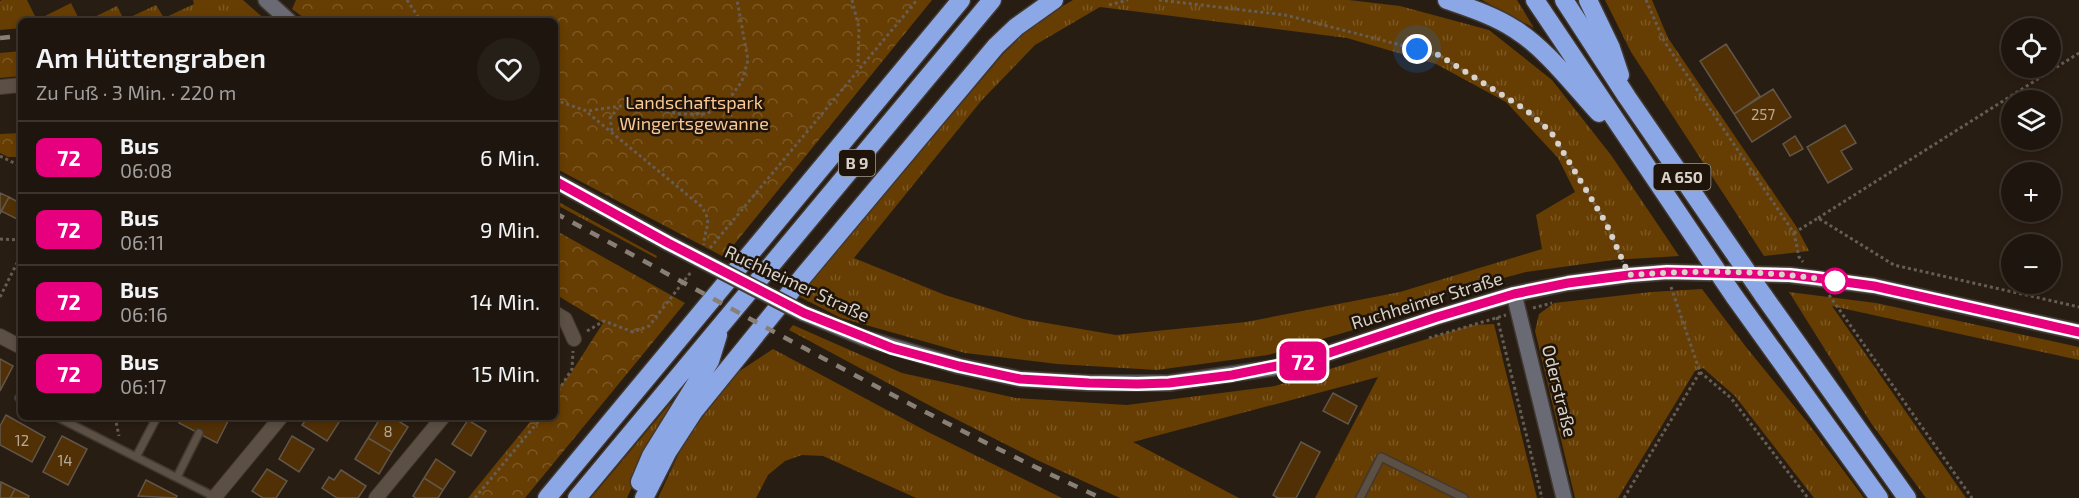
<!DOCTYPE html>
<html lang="de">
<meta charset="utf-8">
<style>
body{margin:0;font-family:"Exo 2",sans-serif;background:#261f17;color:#f1f3f6;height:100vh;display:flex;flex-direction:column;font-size:22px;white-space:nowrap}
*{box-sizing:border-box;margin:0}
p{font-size:20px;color:#a19f9e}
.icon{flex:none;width:33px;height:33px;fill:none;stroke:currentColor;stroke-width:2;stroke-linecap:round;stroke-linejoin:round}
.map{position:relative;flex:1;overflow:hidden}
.drawer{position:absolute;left:18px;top:18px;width:540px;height:402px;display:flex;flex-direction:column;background:#1e160e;border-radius:9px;box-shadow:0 3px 9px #0003,0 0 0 2px #3c352e}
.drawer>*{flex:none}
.badge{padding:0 12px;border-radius:9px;font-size:21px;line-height:39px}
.fabs{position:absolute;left:2001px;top:18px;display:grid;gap:12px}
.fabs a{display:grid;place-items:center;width:60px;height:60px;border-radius:50%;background:#1e160e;box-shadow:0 3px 9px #0003,0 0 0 2px #3c352e;font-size:30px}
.you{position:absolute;width:30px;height:30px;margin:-15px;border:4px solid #fff;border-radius:50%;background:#1a73e8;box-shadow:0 0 0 9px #1a73e833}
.map>.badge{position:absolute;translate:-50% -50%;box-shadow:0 0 0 3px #fff}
.round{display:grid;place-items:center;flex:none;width:63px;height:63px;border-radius:32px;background:#261f17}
.headline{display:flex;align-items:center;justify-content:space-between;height:102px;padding:0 18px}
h1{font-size:28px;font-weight:600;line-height:45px}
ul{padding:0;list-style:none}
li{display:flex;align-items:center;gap:18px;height:72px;padding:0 18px;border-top:2px solid #3c352e}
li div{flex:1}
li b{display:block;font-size:22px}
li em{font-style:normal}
li .badge{min-width:66px;font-weight:700;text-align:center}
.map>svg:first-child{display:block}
</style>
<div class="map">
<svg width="2079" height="498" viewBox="0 0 2079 498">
<defs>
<pattern id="grass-tufts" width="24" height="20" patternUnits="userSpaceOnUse" patternTransform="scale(1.5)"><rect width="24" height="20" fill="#663d02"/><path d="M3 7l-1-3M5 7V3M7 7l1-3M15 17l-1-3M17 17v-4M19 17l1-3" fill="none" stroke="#7b5826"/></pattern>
<pattern id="forest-crowns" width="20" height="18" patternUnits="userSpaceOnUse" patternTransform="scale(1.5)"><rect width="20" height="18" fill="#663d02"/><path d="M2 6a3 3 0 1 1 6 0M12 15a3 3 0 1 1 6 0" fill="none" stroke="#7b5826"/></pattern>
</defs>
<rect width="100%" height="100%" fill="#281d12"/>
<!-- grass -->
<path fill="url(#grass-tufts)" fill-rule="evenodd" d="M2,0h25l10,20 34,-17 9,18h-59v7l-21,2v-29z
M193,0h50l24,21h-181l31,-15 7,14 32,-15 8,13 30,-14z
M1073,0h276l51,6 89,24 63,50 59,75 68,101 -66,4 -87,12 -71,19 -102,39 -85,25 -111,15 -100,-6 -92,-11 -124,-35 -43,-22 206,-243 33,-32zM1100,7l247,31 89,26 70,38 52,56 17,34 -39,23 6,34 -142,43 -154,30 -130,13 -93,-16 -78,-24 -91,-37 128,-158 53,-55z
M1482,0h35l17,28z
M1605,0h47l16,38 128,188 13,25 -45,5 -133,-204z
M555,200l102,56 -1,2 -101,-54z
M1702,289l44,58 62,76 56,75h-50l-79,-102 -32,-28 -8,3 -77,127h-43l-40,-167 4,-17 15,-11 97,-11z
M1789,292l87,11 203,44v13l-247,-54 134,192h-40l-55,-75z
M1494,324l43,174h-222l63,-121 -245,65 106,56h-119l-83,-38 -99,-50 -149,-80 4,-5 109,48 114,25 111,7 148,-19 197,-61z
M773,349l155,83 134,66h-146l-93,-42 -21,-1 -17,6 -17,14 -12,23h-98l28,-60 52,-66z
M672,401l-45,97h-36z"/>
<!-- forest -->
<path fill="url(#forest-crowns)" d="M296,0h636l-208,257 -169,-89v-147h-247l-16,-12z
M21,51v25l-21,2v-25z
M21,133v24h-13l-8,-4v-19z
M555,230l130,73 -160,195h-57l66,-81h21v-25l16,-19 32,-50 -48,-29z"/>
<!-- building -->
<path fill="#513005" stroke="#625649" stroke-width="1.5" d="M1726,44l34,52 -26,18 -34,-53z
M1773,89l18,28 -39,25 -18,-28z
M1845,125l11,18 -15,8 11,18 -24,14 -21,-36z
M1795,136l8,13 -13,7 -7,-12z
M0,193l9,4 -9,17z
M21,196v25l-20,-10 8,-14 9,5z
M0,359l13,7 -13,25z
M1333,393l24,13 -9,18 -25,-13z
M6,415l39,22 -13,25 -32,-17v-19z
M182,417h48l-13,26 -38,-20z
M308,417h30l3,2 -14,22 -25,-16z
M381,417h11l16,10 -16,25 -24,-14z
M468,420l18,11 -15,25 -19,-12z
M62,436l25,13 -19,36 -25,-13z
M292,436l22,13 -15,23 -20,-13z
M368,438l24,14 -13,22 -24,-15z
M1301,442l19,10 -24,46h-18l-5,-3z
M436,459l19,13 -12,18 -19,-12z
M267,469l20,12 -11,17h-13l-11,-7z
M341,470l25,16 -8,12h-21l-15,-10 7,-11 5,3z
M424,478l19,12 -5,8h-22l-3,-2z
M146,480l31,16 -1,2 -38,-2z
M1,482l14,7 -5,9h-10z
M15,489l14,7 -1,2h-18z"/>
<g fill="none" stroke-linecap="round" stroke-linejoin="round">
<defs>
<path id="lane" d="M19,398l2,1
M57,417l158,80
M136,457l21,-40
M177,477l22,-44
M1360,498l21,-41 83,41"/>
<path id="street" d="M0,87l21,-2
M555,313l10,6 9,20
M0,336l21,11
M214,498l67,-81
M376,498l67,-81"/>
<path id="secondary" d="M266,0l23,21
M555,181l113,62
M1514,294l50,204
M803,313l61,25 95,28 61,13 69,4h80l104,-15 38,-9 126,-42 77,-23 54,-11 61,-8 38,-3 123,3 84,11 205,46"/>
<path id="highway" d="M1447,0c23,8 48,16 69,30 29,18 59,57 83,83
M1535,0l172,256
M1564,0l63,97 110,160
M1588,0l23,48 9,27
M1763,295l144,203
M1734,296l145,202
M640,482l11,-26 59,-95 8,-26
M547,498l414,-498
M577,498l415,-498
M644,498l24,-47 26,-40 111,-137 191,-228 20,-19 38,-27"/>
</defs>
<!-- lane casing -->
<use href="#lane" stroke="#403831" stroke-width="10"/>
<!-- street casing -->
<use href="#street" stroke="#403831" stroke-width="16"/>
<!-- secondary casing -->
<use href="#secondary" stroke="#403831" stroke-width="18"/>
<!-- highway casing -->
<use href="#highway" stroke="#403831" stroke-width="21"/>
<!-- path -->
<path stroke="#675d53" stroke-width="3" stroke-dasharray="3 3" stroke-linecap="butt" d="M407,0l14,21
M852,0l7,28 -1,38
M1159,0l126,15 154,40 87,55 25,22 55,91 17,39
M1646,0l18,41 130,192 5,24 4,5
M1109,5l19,-5
M555,100l32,11 41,-6 53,9h25l12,-6 12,-10 12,-17 6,-21 -11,-60
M588,113l113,93c13,18 3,21 3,39
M612,131l-2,-13 8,-10
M0,156l18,9 3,-2
M1818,218l261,-165
M1794,233l24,-15 76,47 185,42
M0,239l21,1
M710,248l207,-248
M1671,287l29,85 31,26 77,100
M1829,295l143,203
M0,297l21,-42
M1533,308l19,-5
M1497,317l45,181
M587,331l17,-10 29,11 16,-6 42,-54
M1429,338l77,-23
M555,396l17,-27 1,-18
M115,417l4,19
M475,498l67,-81
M1624,498l76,-126"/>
<!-- lane -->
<use href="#lane" stroke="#5c5044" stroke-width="7"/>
<!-- street -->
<use href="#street" stroke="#5c5044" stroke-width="14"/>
<!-- secondary -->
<use href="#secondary" stroke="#6a6a74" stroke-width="15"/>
<!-- highway -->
<use href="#highway" stroke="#8ca7e5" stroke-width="18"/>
<!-- rail -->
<path stroke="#887f76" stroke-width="4.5" stroke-dasharray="10 10" stroke-linecap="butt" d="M0,38l21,-2
M555,213c181,97 359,199 546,285"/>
<defs>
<path id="secondary-bridge" d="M668,243l135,70"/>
<path id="highway-bridge" d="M1707,256l27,40
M1737,257l26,38"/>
</defs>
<!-- secondary-bridge casing -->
<use href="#secondary-bridge" stroke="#403831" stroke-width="18" stroke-linecap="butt"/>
<!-- highway-bridge casing -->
<use href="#highway-bridge" stroke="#403831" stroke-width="21" stroke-linecap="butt"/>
<!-- secondary-bridge -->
<use href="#secondary-bridge" stroke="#6a6a74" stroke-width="15"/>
<!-- highway-bridge -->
<use href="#highway-bridge" stroke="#8ca7e5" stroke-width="18"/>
</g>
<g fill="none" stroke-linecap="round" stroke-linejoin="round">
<defs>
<path id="line" d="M555,181l113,62 136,70 88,35 67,18 61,13 69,4 48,1 32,-1 63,-8 79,-16 126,-42 77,-23 54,-11 61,-8 38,-3 123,3 26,3 58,8 205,46"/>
</defs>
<!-- line casing -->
<use href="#line" stroke="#fff" stroke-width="14"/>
<!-- line -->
<use href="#line" stroke="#e6007e" stroke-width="9"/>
<!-- walk -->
<path stroke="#d9d2ca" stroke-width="6" stroke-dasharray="0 10.8" d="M1417,49l22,6 87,55 25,22 55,91 23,52c68,-5 139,-5 206,6"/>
</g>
<!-- markers -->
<circle fill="#fff" stroke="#e6007e" stroke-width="3" cx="1835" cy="281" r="12"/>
<g text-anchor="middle" stroke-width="5" stroke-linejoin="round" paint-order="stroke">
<!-- number labels -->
<g font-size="15" fill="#b7aa99">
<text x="1763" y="120">257</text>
<text x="388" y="437">8</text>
<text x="22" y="446">12</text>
<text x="65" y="466">14</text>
</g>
<!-- shield labels -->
<g fill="#1e1409" stroke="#a19990" stroke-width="1.5">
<rect x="839" y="150" width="36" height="26" rx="4.5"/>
<rect x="1653.5" y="164" width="57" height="26" rx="4.5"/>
</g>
<g font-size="16" font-weight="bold" fill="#d9d2ca">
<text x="857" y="169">B 9</text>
<text x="1682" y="183">A 650</text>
</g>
<!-- park labels -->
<g font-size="18" fill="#fbc893" stroke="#1e1409">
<text x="694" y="109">Landschaftspark<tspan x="694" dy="21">Wingertsgewanne</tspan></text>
</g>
<!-- street labels -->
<g font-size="18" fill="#d9d2ca" stroke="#1e1409">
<text transform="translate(797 284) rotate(25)" y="6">Ruchheimer Straße</text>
<text transform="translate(1427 301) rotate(-17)" y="6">Ruchheimer Straße</text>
<text transform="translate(1559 391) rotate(76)" y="6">Oderstraße</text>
</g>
</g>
</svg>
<div class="fabs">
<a><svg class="icon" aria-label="locate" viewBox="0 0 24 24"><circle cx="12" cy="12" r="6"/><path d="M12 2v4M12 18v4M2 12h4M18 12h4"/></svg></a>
<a><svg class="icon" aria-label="layers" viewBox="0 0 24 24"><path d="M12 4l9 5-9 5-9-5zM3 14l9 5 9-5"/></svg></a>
<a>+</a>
<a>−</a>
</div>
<div class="you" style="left:1417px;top:49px"></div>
<b class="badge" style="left:1303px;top:361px;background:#e6007e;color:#fff">72</b>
<section class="drawer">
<div class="headline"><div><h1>Am Hüttengraben</h1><p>Zu Fuß · 3 Min. · 220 m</p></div><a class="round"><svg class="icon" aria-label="heart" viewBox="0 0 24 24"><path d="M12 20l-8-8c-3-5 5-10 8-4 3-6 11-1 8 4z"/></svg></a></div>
<ul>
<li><span class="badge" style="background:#e6007e;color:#fff">72</span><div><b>Bus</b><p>06:08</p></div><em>6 Min.</em></li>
<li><span class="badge" style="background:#e6007e;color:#fff">72</span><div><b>Bus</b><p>06:11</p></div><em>9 Min.</em></li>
<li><span class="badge" style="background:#e6007e;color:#fff">72</span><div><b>Bus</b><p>06:16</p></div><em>14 Min.</em></li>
<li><span class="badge" style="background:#e6007e;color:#fff">72</span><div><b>Bus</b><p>06:17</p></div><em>15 Min.</em></li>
</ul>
</section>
</div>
